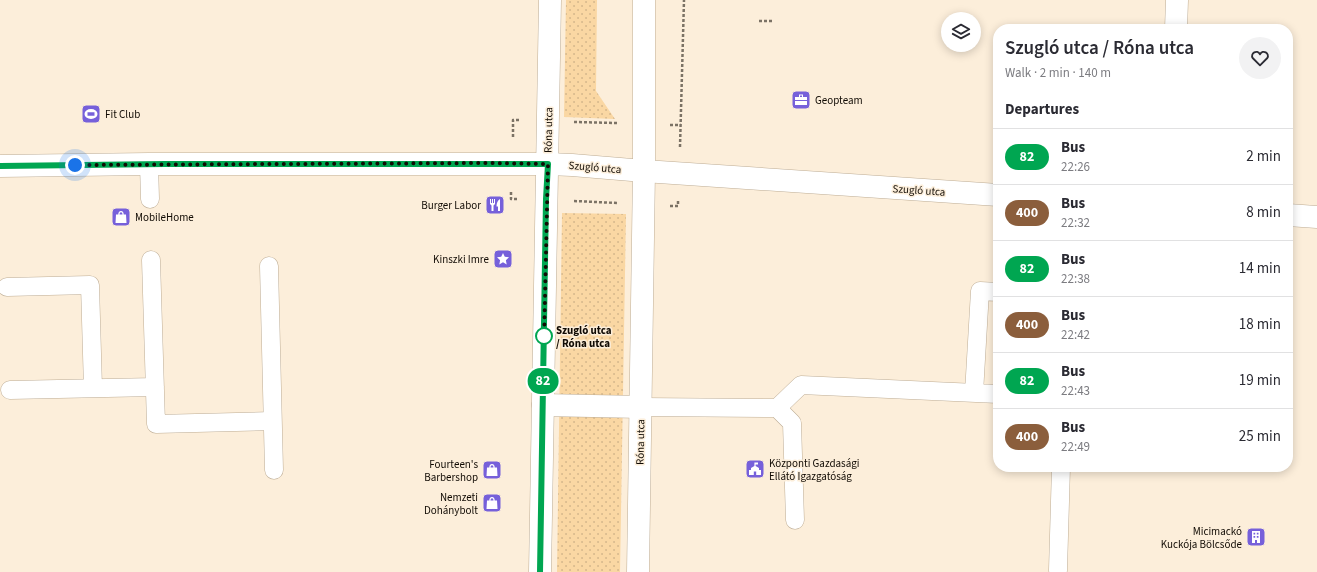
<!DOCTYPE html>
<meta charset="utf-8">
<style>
body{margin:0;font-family:"Source Sans 3",sans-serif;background:#f2f2f3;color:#2b2b33;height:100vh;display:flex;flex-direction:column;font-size:15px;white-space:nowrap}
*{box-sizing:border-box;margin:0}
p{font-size:13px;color:#7c7c81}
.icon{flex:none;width:22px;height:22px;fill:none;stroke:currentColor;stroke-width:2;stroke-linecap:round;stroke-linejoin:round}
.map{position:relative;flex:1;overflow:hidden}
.side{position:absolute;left:993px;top:24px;width:300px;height:448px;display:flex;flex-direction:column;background:#fff;border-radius:16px;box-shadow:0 2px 10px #0003}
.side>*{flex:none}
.badge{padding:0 8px;border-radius:13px;font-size:14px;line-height:26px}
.tools{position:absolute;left:941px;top:12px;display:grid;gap:8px}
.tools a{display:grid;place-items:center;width:40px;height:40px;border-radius:50%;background:#fff;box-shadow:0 2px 10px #0003;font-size:20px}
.you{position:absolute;width:20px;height:20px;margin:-10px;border:3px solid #fff;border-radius:50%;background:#1a73e8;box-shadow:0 0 0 6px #1a73e833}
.map>.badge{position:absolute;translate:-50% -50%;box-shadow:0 0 0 2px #fff}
h2{padding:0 12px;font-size:15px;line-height:36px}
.round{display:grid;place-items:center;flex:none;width:42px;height:42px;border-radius:21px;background:#f2f2f3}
.overview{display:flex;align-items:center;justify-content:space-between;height:68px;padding:0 12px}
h1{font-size:19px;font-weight:600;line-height:30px}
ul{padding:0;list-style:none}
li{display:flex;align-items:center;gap:12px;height:56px;padding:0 12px;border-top:1px solid #e1e1e2}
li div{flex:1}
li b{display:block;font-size:15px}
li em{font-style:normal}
li .badge{min-width:44px;font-weight:700;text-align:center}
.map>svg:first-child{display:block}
</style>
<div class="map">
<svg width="1317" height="572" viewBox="0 0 1317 572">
<defs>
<pattern id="grass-dots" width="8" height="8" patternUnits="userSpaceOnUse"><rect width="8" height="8" fill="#fad7a3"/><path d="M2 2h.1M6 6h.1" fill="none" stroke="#d5b78b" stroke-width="1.8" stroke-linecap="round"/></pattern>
</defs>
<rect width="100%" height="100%" fill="#fceeda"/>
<!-- grass -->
<path fill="url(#grass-dots)" d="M566,0h31l-1,91 19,28 -51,-2z
M562,213l64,1 -6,358h-63z"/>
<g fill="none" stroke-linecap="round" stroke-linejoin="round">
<defs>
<path id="lane" d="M149,164l1,35
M151,260l5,164 116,-3
M269,266l5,204
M7,287l83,-2 3,103
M10,390l145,-3
M974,393l6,-102 18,1
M641,407l136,1 15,15 3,97
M777,408l24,-23 197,9
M1058,570l3,-103"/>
<path id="street" d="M1176,29l1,-29
M548,164l24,1 72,6 354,24
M1288,215l29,2
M543,405l98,2"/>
<path id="secondary" d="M0,166l149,-2h399
M540,572l10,-572
M638,572l6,-401v-171"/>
</defs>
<!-- lane casing -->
<use href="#lane" stroke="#bead95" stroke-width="19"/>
<!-- street casing -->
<use href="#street" stroke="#bead95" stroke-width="23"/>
<!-- secondary casing -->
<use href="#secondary" stroke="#bead95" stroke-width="23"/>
<!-- path -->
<path stroke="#7b7265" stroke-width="2.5" stroke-dasharray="3 2" stroke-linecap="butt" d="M759,21h14
M574,122l43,1
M670,125h11
M513,137v-17h8
M680,147l4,-147
M511,192v7h8
M574,201l43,2
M670,206h8v-6"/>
<!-- lane -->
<use href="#lane" stroke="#fff" stroke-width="18"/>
<!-- street -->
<use href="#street" stroke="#fff" stroke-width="22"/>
<!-- secondary -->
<use href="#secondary" stroke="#fff" stroke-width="22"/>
</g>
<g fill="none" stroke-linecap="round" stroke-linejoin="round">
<defs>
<path id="line" d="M0,166l165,-2h383l-2,35 -6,373"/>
</defs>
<!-- line casing -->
<use href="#line" stroke="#fff" stroke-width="9"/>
<!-- line -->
<use href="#line" stroke="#00a651" stroke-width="6"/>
<!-- walk -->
<path stroke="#110b04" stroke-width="4" stroke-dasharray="0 7.2" d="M75,165l410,-2 63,1 -4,178v-6"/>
</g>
<!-- icons -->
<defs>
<symbol id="office-square" viewBox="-11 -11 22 22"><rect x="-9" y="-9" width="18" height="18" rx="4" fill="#7660da" stroke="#fceeda"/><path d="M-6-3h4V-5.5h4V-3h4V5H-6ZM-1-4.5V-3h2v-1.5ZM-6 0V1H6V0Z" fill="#fff"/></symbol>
<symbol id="stadium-square" viewBox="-11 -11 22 22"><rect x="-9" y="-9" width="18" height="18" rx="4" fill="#7660da" stroke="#fceeda"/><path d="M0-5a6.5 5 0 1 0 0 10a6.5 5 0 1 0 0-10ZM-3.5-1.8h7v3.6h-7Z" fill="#fff"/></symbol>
<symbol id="restaurant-square" viewBox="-11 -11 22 22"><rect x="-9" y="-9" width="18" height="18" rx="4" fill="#7660da" stroke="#fceeda"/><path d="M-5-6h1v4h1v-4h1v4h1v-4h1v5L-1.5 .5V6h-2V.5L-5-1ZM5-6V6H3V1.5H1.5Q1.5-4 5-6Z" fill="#fff"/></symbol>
<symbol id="shop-square" viewBox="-11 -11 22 22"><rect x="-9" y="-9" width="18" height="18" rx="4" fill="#7660da" stroke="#fceeda"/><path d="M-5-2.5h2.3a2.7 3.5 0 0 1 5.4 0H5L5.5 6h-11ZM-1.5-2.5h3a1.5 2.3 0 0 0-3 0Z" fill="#fff"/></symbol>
<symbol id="sight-square" viewBox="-11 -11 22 22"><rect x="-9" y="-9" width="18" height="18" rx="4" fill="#7660da" stroke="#fceeda"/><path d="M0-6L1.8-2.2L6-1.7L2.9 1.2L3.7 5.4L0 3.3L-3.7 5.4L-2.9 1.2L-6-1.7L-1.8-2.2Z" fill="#fff"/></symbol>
<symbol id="civic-square" viewBox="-11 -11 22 22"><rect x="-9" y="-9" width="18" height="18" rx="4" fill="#7660da" stroke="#fceeda"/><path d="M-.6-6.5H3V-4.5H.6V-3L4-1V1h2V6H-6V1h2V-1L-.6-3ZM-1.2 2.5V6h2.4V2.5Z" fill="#fff"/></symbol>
<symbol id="building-square" viewBox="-11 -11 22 22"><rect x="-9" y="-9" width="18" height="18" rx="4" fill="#7660da" stroke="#fceeda"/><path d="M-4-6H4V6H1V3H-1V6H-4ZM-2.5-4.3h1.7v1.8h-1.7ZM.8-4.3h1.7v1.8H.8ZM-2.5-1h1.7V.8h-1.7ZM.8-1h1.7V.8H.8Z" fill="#fff"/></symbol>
</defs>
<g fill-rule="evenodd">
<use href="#office-square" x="790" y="89" width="22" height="22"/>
<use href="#stadium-square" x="80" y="103" width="22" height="22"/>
<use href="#restaurant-square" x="484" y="194" width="22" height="22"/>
<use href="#shop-square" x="110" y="206" width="22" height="22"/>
<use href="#sight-square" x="492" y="248" width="22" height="22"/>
<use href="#civic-square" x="744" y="458" width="22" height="22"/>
<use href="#shop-square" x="481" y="459" width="22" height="22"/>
<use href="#shop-square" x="481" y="492" width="22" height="22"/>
<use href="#building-square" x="1245" y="526" width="22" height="22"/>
</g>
<!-- markers -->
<circle fill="#fff" stroke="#00a651" stroke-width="2" cx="544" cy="336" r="8"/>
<g text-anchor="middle" stroke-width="3" stroke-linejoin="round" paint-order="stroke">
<!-- poi labels -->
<g font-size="11" fill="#110b04" stroke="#fceeda" text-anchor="end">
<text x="815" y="104" text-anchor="start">Geopteam</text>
<text x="105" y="118" text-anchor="start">Fit Club</text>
<text x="481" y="209">Burger Labor</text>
<text x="135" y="221" text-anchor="start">MobileHome</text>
<text x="489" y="263">Kinszki Imre</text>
<text x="769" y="467" text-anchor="start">Központi Gazdasági<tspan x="769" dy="13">Ellátó Igazgatóság</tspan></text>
<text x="478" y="468">Fourteen's<tspan x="478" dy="13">Barbershop</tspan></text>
<text x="478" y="501">Nemzeti<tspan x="478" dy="13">Dohánybolt</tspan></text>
<text x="1242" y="535">Micimackó<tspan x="1242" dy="13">Kuckója Bölcsőde</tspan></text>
</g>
<!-- street labels -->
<g font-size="11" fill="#110b04" stroke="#fceeda">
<text transform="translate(548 130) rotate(-89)" y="4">Róna utca</text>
<text transform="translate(595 167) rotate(5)" y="4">Szugló utca</text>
<text transform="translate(919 190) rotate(4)" y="4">Szugló utca</text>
<text transform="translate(640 442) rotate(-89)" y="4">Róna utca</text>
</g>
<!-- stop labels -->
<g font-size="11" font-weight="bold" fill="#110b04" stroke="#fceeda" text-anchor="start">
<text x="556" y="334">Szugló utca<tspan x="556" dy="13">/ Róna utca</tspan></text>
</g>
</g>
</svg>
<div class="tools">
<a><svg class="icon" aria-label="layers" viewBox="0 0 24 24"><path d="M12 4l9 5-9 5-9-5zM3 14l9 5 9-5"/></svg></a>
</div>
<div class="you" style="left:75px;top:165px"></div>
<b class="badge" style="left:543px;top:381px;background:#00a651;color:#fff">82</b>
<section class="side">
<div class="overview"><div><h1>Szugló utca / Róna utca</h1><p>Walk · 2 min · 140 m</p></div><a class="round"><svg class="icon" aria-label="heart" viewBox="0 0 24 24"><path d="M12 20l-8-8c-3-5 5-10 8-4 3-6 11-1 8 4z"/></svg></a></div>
<h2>Departures</h2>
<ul>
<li><span class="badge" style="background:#00a651;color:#fff">82</span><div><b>Bus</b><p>22:26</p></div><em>2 min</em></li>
<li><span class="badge" style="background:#8b5e3c;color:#fff">400</span><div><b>Bus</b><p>22:32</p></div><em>8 min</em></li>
<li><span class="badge" style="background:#00a651;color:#fff">82</span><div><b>Bus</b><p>22:38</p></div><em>14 min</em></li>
<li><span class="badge" style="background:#8b5e3c;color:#fff">400</span><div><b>Bus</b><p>22:42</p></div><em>18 min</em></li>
<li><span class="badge" style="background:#00a651;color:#fff">82</span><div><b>Bus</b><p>22:43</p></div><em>19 min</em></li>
<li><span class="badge" style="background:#8b5e3c;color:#fff">400</span><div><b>Bus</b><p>22:49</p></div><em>25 min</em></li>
</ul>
</section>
</div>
